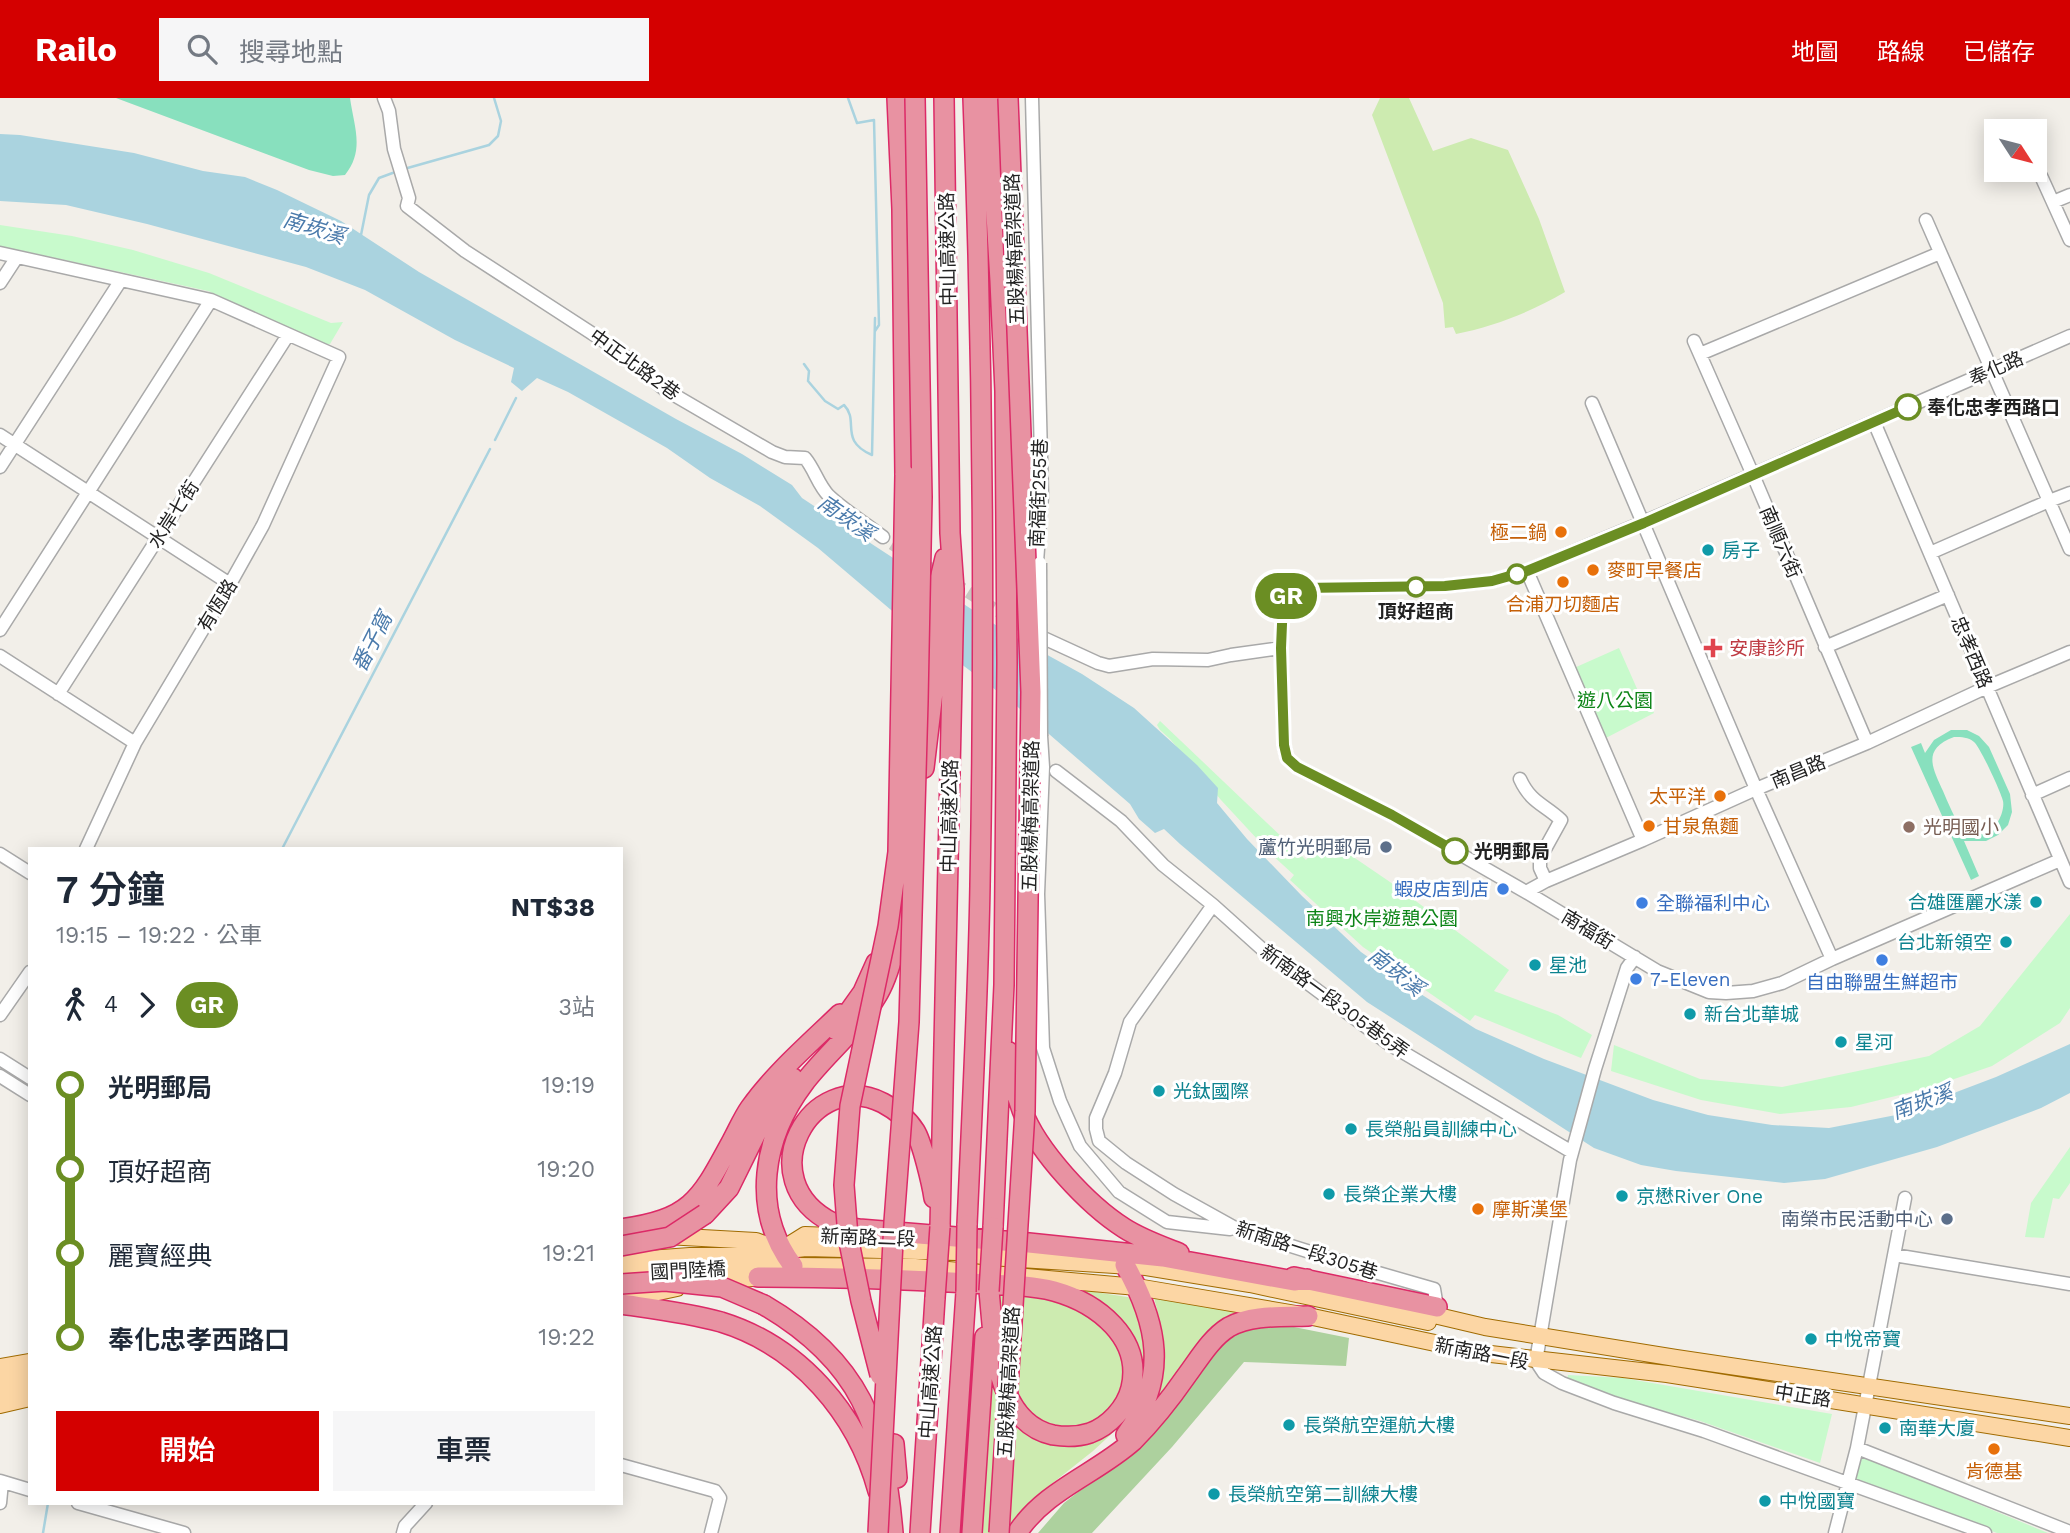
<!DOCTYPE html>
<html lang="zh-TW">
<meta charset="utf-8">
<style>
body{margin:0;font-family:"Work Sans","Noto Sans TC",sans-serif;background:#f6f6f7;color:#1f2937;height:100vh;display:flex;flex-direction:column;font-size:26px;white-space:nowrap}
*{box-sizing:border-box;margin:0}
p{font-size:23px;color:#747a83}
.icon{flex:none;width:38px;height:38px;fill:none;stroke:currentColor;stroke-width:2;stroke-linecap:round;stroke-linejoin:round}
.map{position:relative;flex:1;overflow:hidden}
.details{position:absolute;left:28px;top:749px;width:595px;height:658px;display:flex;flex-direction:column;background:#fff;border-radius:0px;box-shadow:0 4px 18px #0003}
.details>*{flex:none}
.badge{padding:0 14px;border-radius:23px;font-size:24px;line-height:46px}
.needle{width:46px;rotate:126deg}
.buttons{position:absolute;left:1984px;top:21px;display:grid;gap:14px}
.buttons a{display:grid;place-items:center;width:63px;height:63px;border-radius:0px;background:#fff;box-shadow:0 4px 18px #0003;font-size:35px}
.map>.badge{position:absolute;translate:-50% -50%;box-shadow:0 0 0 4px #fff}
.legs{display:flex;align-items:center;gap:10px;height:77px;padding:0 28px;font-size:23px}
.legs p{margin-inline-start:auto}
.summary{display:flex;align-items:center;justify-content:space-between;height:119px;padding:0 28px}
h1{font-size:38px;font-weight:600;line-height:52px}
.cta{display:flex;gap:14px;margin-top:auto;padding:14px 28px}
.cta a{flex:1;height:80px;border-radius:0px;background:#d40000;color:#fff;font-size:28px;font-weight:600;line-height:80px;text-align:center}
.cta a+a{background:#f6f6f7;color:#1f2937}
ul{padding:0 28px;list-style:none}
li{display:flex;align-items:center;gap:24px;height:84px;font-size:26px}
li i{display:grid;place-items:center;width:10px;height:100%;margin:0 9px;background:currentColor}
li i::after{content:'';width:18px;height:18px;margin:-9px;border:5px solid;border-radius:50%;background:#fff}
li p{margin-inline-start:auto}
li:first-child i{background:linear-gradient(#0000 50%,currentColor 0)}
li:last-child i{background:linear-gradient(currentColor 50%,#0000 0)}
header{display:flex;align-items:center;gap:42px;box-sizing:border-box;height:98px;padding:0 35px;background:#d40000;color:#fff}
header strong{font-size:33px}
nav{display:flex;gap:38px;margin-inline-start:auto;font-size:24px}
.search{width:490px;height:63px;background:#f6f6f7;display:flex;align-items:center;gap:18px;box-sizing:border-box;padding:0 24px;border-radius:0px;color:#747a83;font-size:26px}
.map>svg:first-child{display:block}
</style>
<header>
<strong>Railo</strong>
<div class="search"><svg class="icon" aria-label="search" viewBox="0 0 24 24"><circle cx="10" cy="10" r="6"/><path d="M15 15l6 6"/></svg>搜尋地點</div>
<nav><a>地圖</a><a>路線</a><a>已儲存</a></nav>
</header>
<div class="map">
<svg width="2070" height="1435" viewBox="0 0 2070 1435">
<rect width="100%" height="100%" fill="#f2efe9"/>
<!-- grass -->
<path fill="#cdebb0" d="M1380,0h29l24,53 38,-13 37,12 31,69 26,73c-34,20 -70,34 -109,42l-3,-7 -8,1 -2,-25 -71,-188z
M998,1190c31,4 87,16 110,40 11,12 21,31 19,48 -5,33 -40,63 -74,53 -4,-2 -9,-7 -13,-9 -7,-5 -17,-10 -21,-17 -20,-34 -18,-77 -21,-115z
M1075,1191l59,9c12,34 13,50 7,85l-1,-19z
M1154,1200l99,15 -97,91 -2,-2c13,-40 11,-64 0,-104z
M990,1264l43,72 82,-10 4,3 -26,24 -63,50 -24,32h-27z"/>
<!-- forest -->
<path fill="#add19e" d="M1279,1226l70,14 -3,28 -102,-4 -72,85 -80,86h-54l26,-30 68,-53 80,-101 27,-20z"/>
<!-- park -->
<path fill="#c8facc" d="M0,127l72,11 61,14 76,23 122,50 12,-1 -13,22h-6l-116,-53 -208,-45z
M1619,550l23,52 6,-1 6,14 -50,26 -30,-71z
M1160,623l146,139 18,-23 66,45 119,88 -15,21 64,24 34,20 -11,23 -106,-43 -5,6 -107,-74 -73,-67 4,-5 -23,-21 -50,-54 -51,-61 -10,-9 -3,-5z
M2070,816v94l-10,15 -68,43 -64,22 -77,19 -71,7 -79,-14 -90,-29 3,-26 86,34 82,8 147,-31 51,-30z
M2070,1049v36l-11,16 -6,-1 -9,40 -19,-1 6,-34z
M1568,1277l55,3 209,36 -12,49 -120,-42 -84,-23 -49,-19z
M1862,1358l186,77h-51l-143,-53z"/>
<!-- pitch -->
<path fill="#88e0be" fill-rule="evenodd" d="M116,0h234c4,29 15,52 -5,77l-12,1 -24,-6z
M1951,632h16l12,6 10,11 21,47 2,18 -4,13 -10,10 -12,6h-22l15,35 -8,4 -60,-133 10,-4 4,10 9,-13zM1954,639c8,0 14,0 20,5 6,5 27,50 29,59 2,10 -6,28 -17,31 -8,2 -19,-1 -26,-4 -6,-12 -12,-25 -17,-37 -11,-24 -21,-42 11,-54z"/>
<!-- water -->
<path fill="#aad3df" d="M0,36l20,1 114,18 69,18 42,6 32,13 64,31 78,51 257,147 66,35 50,31 10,13 53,35 156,102 71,39 52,34 63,57 21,23 -1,15 30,36 55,57 59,56 55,39 60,38 68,30 109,41 55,15 64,10 57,3 67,-13 100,-38 74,-33v49l-29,15 -104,39 -112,32 -41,4 -108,-12 -35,-6 -47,-17 -227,-146 -187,-158 -16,-15 -9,4 -16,-14 -9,-15 -117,-101 -109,-82 -86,-73 -58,-42 -50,-28 -43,-30 -99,-56 -31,-14 -15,13 -11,-9 3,-14 -59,-28 -90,-50 -59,-23 -159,-43 -81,-19 -66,-4z"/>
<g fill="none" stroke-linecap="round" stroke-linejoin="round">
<!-- stream -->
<path stroke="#aad3df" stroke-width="2.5" d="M848,0l9,25 17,-3 5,205 -4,6
M404,71l85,-24 9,-9 3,-15 -7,-23
M361,137l8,-40 10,-17 19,-7
M804,266l5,7 -1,10 17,20 13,8 6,-4c16,16 -6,35 28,50l3,-137
M495,342l21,-42
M282,751l208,-400
M43,1435l5,-30"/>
<!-- minor-tunnel -->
<path stroke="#c8c6c1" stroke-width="12" stroke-dasharray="12 6" stroke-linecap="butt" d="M892,446l139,88"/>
<defs>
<path id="minor" d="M384,0l5,13 5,38 15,49 -2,8 58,45 151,98 48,40 108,63 13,5 20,1c10,12 13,27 24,38 16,15 36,27 54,41
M1032,0l10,398 -6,79
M2041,78l29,64
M2053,104l17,-7
M1926,122l123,281 -119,52
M0,155l211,47 128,57 -76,168 -33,59 -95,159 -49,106
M0,185l17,-26
M1694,243l59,134 114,268
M1700,256l240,-101
M1592,305l164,386 76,170
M1874,324l196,460
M0,337l230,149
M0,369l121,-187
M2070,395l-21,8 21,48
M1527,473l116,269
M0,532l211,-330
M1036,534l1,3 61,28 11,3 44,-7 55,1 23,-5 50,-7
M1825,549l123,-52
M0,558l135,87
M58,596l230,-359
M1041,638l2,31 -5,127 5,154 17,53 20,45 39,46 48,30 63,7
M1056,673l65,50 42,44 50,40 49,44 127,95 183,108
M1520,681c11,24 24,25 41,41l-21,38v10l6,13
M2032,697l38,-17
M0,756l30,19
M2060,762l-228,99 -50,24 -29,8 -27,2 -17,-1 -52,-21 -131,-79 -134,-77 -95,-48 -10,-9 -3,-13 -3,-97 2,-48 6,-8 12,-4 144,-2 47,-5 35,-10 117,-49 426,-186
M1526,794l20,-11 97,-41 113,-51 111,-46 120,-56 83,-35
M1213,807l-83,117 -15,51 -19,45v11l3,12 27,22 48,31 63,35 124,39 73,21 3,18
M1635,859l-8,11 -32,101 -25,91 -34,201 8,12 18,10 52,20 90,28 281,102
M0,917l30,-43
M0,961l30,19
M0,978l30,19
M1894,1157l176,29
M1857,1350l213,84
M621,1367l94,26 5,7 -9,35
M0,1383l30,9
M0,1405l2,-21
M78,1405l106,30
M403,1435l2,-7 21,-23
M1835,1435l22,-85 48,-250"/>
<path id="major" d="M666,1138l90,5 22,8
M781,1152l24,-15 53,2
M621,1163l69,-5 63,-2 53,-6 151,4 32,5 157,10 104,17 178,38
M621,1176l64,-6 108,-2 122,1 222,20 171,29 174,37 185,21 403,64
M710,1186l48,-7 9,-3
M621,1202l56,-12
M1417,1213l68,16 191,31 394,58
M0,1269l30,-5
M0,1282l30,-7
M0,1294l30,-7
M0,1307l30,-7"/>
<path id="highway" d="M897,0l5,111 3,266
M989,0l11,183 5,110 2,272 -3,322 -11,242
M924,670l10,-84 6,-105 5,-21
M836,932l27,-38 13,-29
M1009,954c2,20 6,40 13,58 15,41 66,95 102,118 17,11 37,18 55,25
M934,1100c-2,-14 -12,-56 -19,-67 -8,-13 -19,-21 -32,-28 -71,-37 -136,77 -50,120 7,4 18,5 26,6l170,14 134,14 131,24 13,-2
M705,1116l24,-26 36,-73 28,-37
M967,1127c5,-113 11,-226 13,-339 5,-263 3,-526 -7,-788
M940,1129l14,-638 -4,-56 -6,-435
M621,1131c71,-10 79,-29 111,-88 6,-11 11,-23 18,-33 25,-35 59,-64 90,-94
M1125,1167c33,59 44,112 1,170
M793,1168c-43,-57 -30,-129 11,-183 23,-30 53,-53 72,-86 18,-28 25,-80 31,-113
M758,1179c71,0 141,2 212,6 27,2 57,1 84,8 43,12 89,47 77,97 -5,20 -22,38 -41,45 -12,4 -25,4 -37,2 -59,-13 -59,-96 -64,-144
M1294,1179l143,30
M621,1206c34,5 68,9 100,18 78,24 136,91 157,169
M764,1207c96,56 120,122 129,228
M894,1346l3,34
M920,1435l15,-235
M950,1435l16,-241
M972,1435l13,-196
M1017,1435c28,-43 79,-59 116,-92 20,-20 38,-43 54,-66 12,-16 24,-37 42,-48 23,-13 54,-10 79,-11"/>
</defs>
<!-- minor casing -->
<use href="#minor" stroke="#a9a9a9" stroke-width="15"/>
<!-- major casing -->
<use href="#major" stroke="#a06b00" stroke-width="18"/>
<!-- highway casing -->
<use href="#highway" stroke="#dc2a67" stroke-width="22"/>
<!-- minor -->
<use href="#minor" stroke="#fff" stroke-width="12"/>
<!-- major -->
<use href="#major" stroke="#fcd6a4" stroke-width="16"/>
<!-- highway -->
<use href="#highway" stroke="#e892a2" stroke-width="19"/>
<defs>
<path id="minor-bridge" d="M1040,465l1,173"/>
<path id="highway-bridge" d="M621,1148l49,-9 35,-23
M621,1186l44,-3 57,6 42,18
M989,1193l4,-64
M966,1194l1,-67
M935,1200l5,-71
M880,1277l-19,-74 -13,-64 -4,-52 6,-79 38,-180 10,-74 7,-377
M878,1435l16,-311 15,-200 9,-321 4,-204 -7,-399
M999,1435l26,-422 6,-419 -23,-594"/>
</defs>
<!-- minor-bridge casing -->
<use href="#minor-bridge" stroke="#a9a9a9" stroke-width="15" stroke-linecap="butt"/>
<!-- highway-bridge casing -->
<use href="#highway-bridge" stroke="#dc2a67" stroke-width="22" stroke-linecap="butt"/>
<!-- minor-bridge -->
<use href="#minor-bridge" stroke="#fff" stroke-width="12"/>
<!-- highway-bridge -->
<use href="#highway-bridge" stroke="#e892a2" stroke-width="19"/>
</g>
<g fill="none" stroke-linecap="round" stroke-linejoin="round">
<defs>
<path id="line-1" d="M1455,753l-63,-36 -95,-48 -10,-9 -3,-13 -3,-97 2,-48 6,-8 12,-4 144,-2 47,-5 35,-10 117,-48 264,-116"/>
</defs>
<!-- line-1 casing -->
<use href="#line-1" stroke="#fff" stroke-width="16"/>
<!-- line-1 -->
<use href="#line-1" stroke="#6b8e23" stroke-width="10"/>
</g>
<!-- markers -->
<g fill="#fff" stroke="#6b8e23" stroke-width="3.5">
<circle cx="1908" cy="309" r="12"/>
<circle cx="1517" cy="476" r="9"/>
<circle cx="1416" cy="489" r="9"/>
<circle cx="1455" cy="753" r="12"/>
</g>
<g fill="#e8710a" stroke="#fff" stroke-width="2.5">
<circle cx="1561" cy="434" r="7"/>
<circle cx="1593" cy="472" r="7"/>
<circle cx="1563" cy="484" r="7"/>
<circle cx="1720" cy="698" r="7"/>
<circle cx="1649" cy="728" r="7"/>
<circle cx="1478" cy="1111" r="7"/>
<circle cx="1994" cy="1351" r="7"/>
</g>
<g fill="#0f9aa8" stroke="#fff" stroke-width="2.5">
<circle cx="1708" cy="452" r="7"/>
<circle cx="2036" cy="804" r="7"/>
<circle cx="2006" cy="844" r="7"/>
<circle cx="1535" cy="867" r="7"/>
<circle cx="1690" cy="916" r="7"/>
<circle cx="1841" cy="944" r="7"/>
<circle cx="1159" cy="993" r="7"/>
<circle cx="1351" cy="1031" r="7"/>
<circle cx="1329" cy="1096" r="7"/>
<circle cx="1622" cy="1098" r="7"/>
<circle cx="1811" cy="1241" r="7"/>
<circle cx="1289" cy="1327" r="7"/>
<circle cx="1885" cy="1330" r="7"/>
<circle cx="1214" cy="1396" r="7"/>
<circle cx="1765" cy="1403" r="7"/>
</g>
<path fill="#e0444e" stroke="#fff" stroke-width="2.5" d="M1709.5 539.5h7v7h7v7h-7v7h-7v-7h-7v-7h7z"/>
<circle fill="#8d6e63" stroke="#fff" stroke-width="2.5" cx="1909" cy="729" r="7"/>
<g fill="#5c6f8a" stroke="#fff" stroke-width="2.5">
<circle cx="1386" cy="749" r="7"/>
<circle cx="1947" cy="1121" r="7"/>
</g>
<g fill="#3f7fe0" stroke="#fff" stroke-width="2.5">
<circle cx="1503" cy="791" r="7"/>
<circle cx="1642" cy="805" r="7"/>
<circle cx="1882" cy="862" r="7"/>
<circle cx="1636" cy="881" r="7"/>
</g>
<g text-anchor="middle" stroke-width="6" stroke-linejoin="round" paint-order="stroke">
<!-- street labels -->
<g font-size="19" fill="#222" stroke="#fff">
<text transform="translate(947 151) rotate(-91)" y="7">中山高速公路</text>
<text transform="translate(1014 151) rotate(-92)" y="7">五股楊梅高架道路</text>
<text transform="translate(635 266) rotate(36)" y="7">中正北路2巷</text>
<text transform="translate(1996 270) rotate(-24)" y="7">奉化路</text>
<text transform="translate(1038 395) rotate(-88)" y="7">南福街255巷</text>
<text transform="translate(173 416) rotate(-57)" y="7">水岸七街</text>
<text transform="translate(1781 444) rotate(67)" y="7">南順六街</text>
<text transform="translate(217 507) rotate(-59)" y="7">有恆路</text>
<text transform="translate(1972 554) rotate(67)" y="7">忠孝西路</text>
<text transform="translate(1798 673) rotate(-22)" y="7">南昌路</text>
<text transform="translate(949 718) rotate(-89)" y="7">中山高速公路</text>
<text transform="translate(1030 718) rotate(-89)" y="7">五股楊梅高架道路</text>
<text transform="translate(1588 831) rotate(31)" y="7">南福街</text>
<text transform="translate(1335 903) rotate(36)" y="7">新南路一段305巷5弄</text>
<text transform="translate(868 1139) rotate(2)" y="7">新南路二段</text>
<text transform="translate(1307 1152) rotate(18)" y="7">新南路一段305巷</text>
<text transform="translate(688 1172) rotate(-3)" y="7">國門陸橋</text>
<text transform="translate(1482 1255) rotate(11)" y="7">新南路一段</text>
<text transform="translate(930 1284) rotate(-86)" y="7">中山高速公路</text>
<text transform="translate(1008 1284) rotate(-87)" y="7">五股楊梅高架道路</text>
<text transform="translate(1803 1297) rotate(9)" y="7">中正路</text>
</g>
<!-- stop labels -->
<g font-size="19" font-weight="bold" fill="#222" stroke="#fff" text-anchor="start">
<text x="1927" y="316">奉化忠孝西路口</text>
<text x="1416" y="520" text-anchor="middle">頂好超商</text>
<text x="1474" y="760">光明郵局</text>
</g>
<!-- food labels -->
<g font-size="19" fill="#c56008" stroke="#fff" text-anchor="start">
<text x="1547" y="441" text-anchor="end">極二鍋</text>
<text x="1607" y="479">麥町早餐店</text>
<text x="1563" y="513" text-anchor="middle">合浦刀切麵店</text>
<text x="1706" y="705" text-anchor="end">太平洋</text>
<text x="1663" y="735">甘泉魚麵</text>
<text x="1492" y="1118">摩斯漢堡</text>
<text x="1994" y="1380" text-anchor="middle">肯德基</text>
</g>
<!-- culture labels -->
<g font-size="19" fill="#0d838f" stroke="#fff" text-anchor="start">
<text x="1722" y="459">房子</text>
<text x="2022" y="811" text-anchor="end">合雄匯麗水漾</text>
<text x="1992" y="851" text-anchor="end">台北新領空</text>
<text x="1549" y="874">星池</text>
<text x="1704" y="923">新台北華城</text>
<text x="1855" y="951">星河</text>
<text x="1173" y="1000">光鈦國際</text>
<text x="1365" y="1038">長榮船員訓練中心</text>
<text x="1343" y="1103">長榮企業大樓</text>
<text x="1636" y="1105">京懋River One</text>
<text x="1825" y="1248">中悅帝寶</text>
<text x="1303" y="1334">長榮航空運航大樓</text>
<text x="1899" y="1337">南華大廈</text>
<text x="1228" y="1403">長榮航空第二訓練大樓</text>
<text x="1779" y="1410">中悅國寶</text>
</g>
<!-- health labels -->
<g font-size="19" fill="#be3a42" stroke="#fff" text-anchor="start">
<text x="1729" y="557">安康診所</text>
</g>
<!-- park labels -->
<g font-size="19" fill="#0c8416" stroke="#fff">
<text x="1615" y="609">遊八公園</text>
<text x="1382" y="827">南興水岸遊憩公園</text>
</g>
<!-- education labels -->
<g font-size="19" fill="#785e54" stroke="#fff" text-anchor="start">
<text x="1923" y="736">光明國小</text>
</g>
<!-- service labels -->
<g font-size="19" fill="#4e5e75" stroke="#fff" text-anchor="end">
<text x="1372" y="756">蘆竹光明郵局</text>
<text x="1933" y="1128">南榮市民活動中心</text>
</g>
<!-- shop labels -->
<g font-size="19" fill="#366cbe" stroke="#fff" text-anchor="start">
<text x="1489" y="798" text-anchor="end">蝦皮店到店</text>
<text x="1656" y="812">全聯福利中心</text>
<text x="1650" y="888">7-Eleven</text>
<text x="1882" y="891" text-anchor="middle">自由聯盟生鮮超市</text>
</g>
<!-- water labels -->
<g font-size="21" font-style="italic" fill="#4a7aab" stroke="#fff">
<text transform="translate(314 130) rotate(17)" y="7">南崁溪</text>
<text transform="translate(846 420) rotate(35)" y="7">南崁溪</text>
<text transform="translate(372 544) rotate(-63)" y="7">番子窩</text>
<text transform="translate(1396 874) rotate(38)" y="7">南崁溪</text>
<text transform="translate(1922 1004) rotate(-20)" y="7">南崁溪</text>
</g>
</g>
</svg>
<div class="buttons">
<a><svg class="needle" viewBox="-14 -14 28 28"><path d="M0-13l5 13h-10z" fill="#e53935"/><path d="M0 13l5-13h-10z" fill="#747a83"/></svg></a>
</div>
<b class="badge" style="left:1286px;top:498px;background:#6b8e23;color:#fff">GR</b>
<section class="details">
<div class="summary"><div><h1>7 分鐘</h1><p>19:15 – 19:22 · 公車</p></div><b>NT$38</b></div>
<div class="legs"><svg class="icon" aria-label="walk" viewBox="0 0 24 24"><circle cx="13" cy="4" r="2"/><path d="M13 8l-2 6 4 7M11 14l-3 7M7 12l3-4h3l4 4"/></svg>4<svg class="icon" aria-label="forward" viewBox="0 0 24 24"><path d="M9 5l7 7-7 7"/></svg><b class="badge" style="background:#6b8e23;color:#fff">GR</b><p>3站</p></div>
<ul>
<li><i style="color:#6b8e23"></i><b>光明郵局</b><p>19:19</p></li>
<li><i style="color:#6b8e23"></i><span>頂好超商</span><p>19:20</p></li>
<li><i style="color:#6b8e23"></i><span>麗寶經典</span><p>19:21</p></li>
<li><i style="color:#6b8e23"></i><b>奉化忠孝西路口</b><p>19:22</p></li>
</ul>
<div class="cta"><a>開始</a><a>車票</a></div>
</section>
</div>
